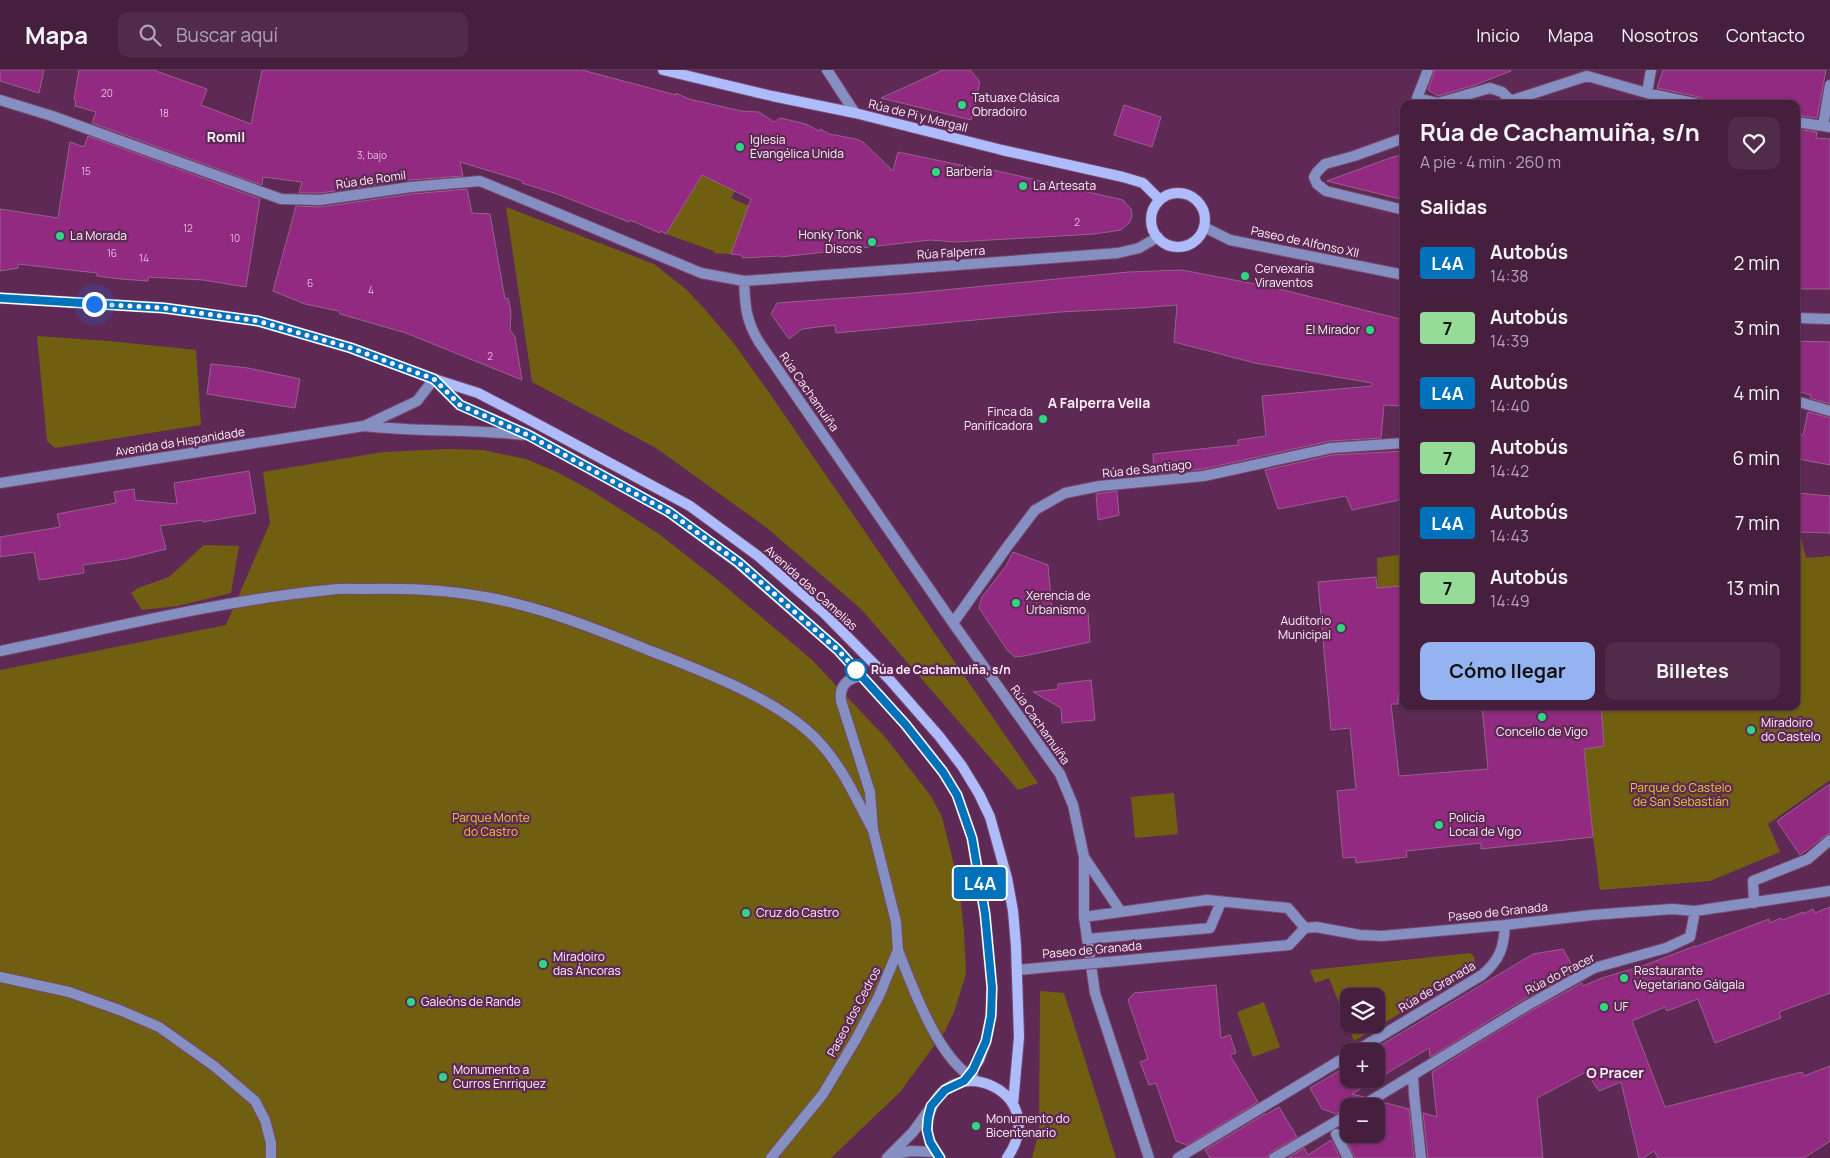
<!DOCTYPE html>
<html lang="es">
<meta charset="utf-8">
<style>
body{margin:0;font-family:Manrope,sans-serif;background:#502c4a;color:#f1f3f6;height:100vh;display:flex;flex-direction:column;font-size:19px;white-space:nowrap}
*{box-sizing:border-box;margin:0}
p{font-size:16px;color:#b0a2b0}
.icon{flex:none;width:28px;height:28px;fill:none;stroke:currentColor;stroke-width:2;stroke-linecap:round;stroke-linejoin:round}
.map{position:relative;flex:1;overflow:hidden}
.details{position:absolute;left:1400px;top:30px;width:400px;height:610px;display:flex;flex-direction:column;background:#461f3f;border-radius:10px;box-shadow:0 1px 4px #0004,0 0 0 1px #5e3d59}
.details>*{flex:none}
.badge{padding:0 10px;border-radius:4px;font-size:18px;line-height:32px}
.controls{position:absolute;left:1340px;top:918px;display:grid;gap:10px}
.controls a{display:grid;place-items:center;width:45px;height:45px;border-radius:10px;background:#461f3f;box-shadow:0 1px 4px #0004,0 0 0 1px #5e3d59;font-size:25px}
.you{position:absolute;width:25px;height:25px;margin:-12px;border:4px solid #fff;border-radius:50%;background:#1a73e8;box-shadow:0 0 0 8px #1a73e833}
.map>.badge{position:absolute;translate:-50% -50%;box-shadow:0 0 0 2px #fff}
h2{padding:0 20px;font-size:19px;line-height:45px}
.round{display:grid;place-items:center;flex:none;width:52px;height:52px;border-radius:10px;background:#502c4a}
.head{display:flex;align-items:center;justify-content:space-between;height:85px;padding:0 20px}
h1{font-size:24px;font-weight:700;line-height:38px}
.cta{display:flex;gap:10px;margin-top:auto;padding:10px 20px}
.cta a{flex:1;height:58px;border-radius:10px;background:#95b2f1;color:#111;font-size:20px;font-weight:700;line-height:58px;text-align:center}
.cta a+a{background:#502c4a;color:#f1f3f6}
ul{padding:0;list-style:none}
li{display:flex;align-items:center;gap:15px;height:65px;padding:0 20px}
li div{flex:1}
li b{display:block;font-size:19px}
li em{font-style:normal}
li .badge{min-width:55px;font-weight:700;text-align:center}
header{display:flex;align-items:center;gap:30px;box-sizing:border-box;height:70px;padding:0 25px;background:#461f3f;border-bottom:1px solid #5e3d59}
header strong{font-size:24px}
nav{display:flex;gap:28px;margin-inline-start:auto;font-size:18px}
.search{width:350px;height:45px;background:#502c4a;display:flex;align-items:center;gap:12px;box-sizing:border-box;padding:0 18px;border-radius:10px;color:#b0a2b0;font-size:19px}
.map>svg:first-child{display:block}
</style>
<header>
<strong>Mapa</strong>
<div class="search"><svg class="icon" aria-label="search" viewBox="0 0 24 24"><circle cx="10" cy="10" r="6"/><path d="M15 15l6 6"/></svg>Buscar aquí</div>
<nav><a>Inicio</a><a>Mapa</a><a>Nosotros</a><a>Contacto</a></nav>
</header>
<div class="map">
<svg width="1830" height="1088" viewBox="0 0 1830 1088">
<rect width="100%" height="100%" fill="#5e2954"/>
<!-- green -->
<path fill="#705f10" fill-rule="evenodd" d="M702,105l33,16 -4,7 18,8 -18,48 -17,-1v-2l-48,-17z
M506,137l148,57 33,26 21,23 24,28 36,50 270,392 -20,7 -157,-181 -94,-81 -111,-80 -124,-66z
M37,266l72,5 87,9 5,75 -146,23 -8,-7z
M447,379l36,1 43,9 33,14 33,18 67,43 61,48 91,77 74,78 46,59 11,21 17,68 5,46 2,43 -12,38 -9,19 -45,61 -69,66h-831v-488l226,-45 44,-102 -7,-51 120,-20z
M1796,466l5,2 5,20 24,-2v224l-62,44 12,28 -70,29 -110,9 -7,-53 -9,-88 20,-3 -3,-40h195z
M204,475l35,1 -8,47 -53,13 -36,4 -11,-17 7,-5 31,-11z
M1404,484v32l-26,8 -1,-36z
M1174,723l4,41 -43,4 -4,-41z
M1470,883l4,3 2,12 -122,73 -25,-63 -14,5 -5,-13zM1349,926h27v28h-27z
M1040,921l24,2 52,165h-84l7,-27z
M1264,932l16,45 -27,10 -16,-45z"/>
<!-- building -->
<path fill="#912a80" stroke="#9a608d" d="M0,0h44l-5,23 -39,-12z
M79,0h74l54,19 -6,16 50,19 11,-54h320l94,25v-2l13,6 52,12 18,1 15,10 6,-4 26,6 13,7 1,-2 9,5 27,5 7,3 30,29 5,-19 91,19v-2l134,31 8,9 1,6 -2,7 -9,8 -27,4 -138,8 -26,-2 -149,17 -2,-1 -36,2 -2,-3 -10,-1 20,-55 -49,-24 -36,59 -5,-3 -1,2 -30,-13 -1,2 -72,-28 -35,-11 1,-2 -63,-19 3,14 -53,4 -90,13h-21l3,-11 -39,-5 -1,8 -170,-62 4,-11 -21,-6 1,-5 -2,-2z
M943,0h27l10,12 -9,38 -90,-22z
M1435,0h75l1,1 -36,14 -37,11 -10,-6z
M1663,0h163l-9,48 -21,-3v-11h-91l-2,-5 -4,-2 -42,-9z
M1124,35l37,12 -9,30 -38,-12z
M1796,59l21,3 -1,6 14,1v150h-34z
M88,66l172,63 -14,88 -43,-7 -55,-3v4l-28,-2 -23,-3v-3l-79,-9v4l-18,3v-62l58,9 12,-76 14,5z
M1404,84v46l-77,-19 63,-23z
M467,119l5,24 18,1 15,85 3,-1 3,13 -1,19 5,7 7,43 -116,-47 -66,-19 -1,-3 -34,-7 -32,-13 23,-85 25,1 91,-13z
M1182,200l89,17 133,33v86l-20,-1 -3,33 -51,3 -127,28 -49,5 -1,-20 85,-9v-5l28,-4 -4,-40 110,-10v-3l-117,-20 -81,-21 3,-37 -39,3 -78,4 -224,21 -1,-8 -33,4 -13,10 -18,-25 6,-11 136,-10 215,-21z
M1796,271l34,1v62l-20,-6 1,-3 -15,-4z
M211,294l37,4 52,11 -5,29 -88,-14z
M1808,342l22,6v47l-31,-6v-2l-2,-1 4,-21h2z
M1404,381v48l-52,11 -6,-14 -68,13 -13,-39 67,-15z
M249,401l7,42 -53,9v-2l-43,6 6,23 -40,10 -43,6 1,8 -45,7 -5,-28 -34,5v-20l60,-10 -3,-13 59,-11 -2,-11 20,-3 1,11 42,4 -3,-21z
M1117,421l2,24 -21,5 -2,-26z
M1797,423l33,3v37l-34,-1z
M1013,482l35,13 4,45 36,2 2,30 -66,14 -9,1 -7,-6 -29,-43 3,-11 24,-31z
M1376,507l1,11 27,-2v107l-6,1v10h-7l8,72 89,-7 -6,-63h119l3,40 -20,3 9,88 -112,12v-6l-75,8 1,6 -51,6 -1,-6 -12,1 -6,-67 19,-2 -6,-61 -19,2 -13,-148z
M1091,610l4,40 -33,3 -1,-15 -28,-16 25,-3v-5z
M1830,714v49l-4,2 -26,20 -23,-34z
M1830,837v86l-51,19 2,6 -66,25 -17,-44 -31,12 -2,-4 -33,14 33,86 137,-35 2,4 26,-10v75l-9,6 -17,11h-146l-4,-7 -11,7h-4l-18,-76 -22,9 -13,-19 -49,26 6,60h-115l-5,-45 14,4 -5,-45 99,-61 51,-28 1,3 19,-8 43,-13 50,-19v1l74,-28 1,4 11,-5 2,2 20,-8v2l10,-5 2,4z
M1563,879l12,22 -51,28 -94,58 -1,-9 -77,46 12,3 -8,5 -1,4h-6l-13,8 -14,-5 -12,-21 39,-23v14h27v-28h-5l162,-97z
M1216,915l5,53 9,-3 6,18 -6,2 28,47 -71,43 -11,-4 -20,-58 -7,2 -9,-23 8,-3 -20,-59 6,-7z
M1382,1032l27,7 5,49h-59l-12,-26 6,-3v5h27v-28h-1z
M1279,1037l18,30 -26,15 -4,6h-57l-5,-8 60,-36v1z
M1331,1070l9,18h-52l16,-10 4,7z"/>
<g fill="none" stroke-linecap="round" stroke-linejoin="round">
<defs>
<path id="street" d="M827,0l28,43
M1428,0l-11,28 21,5 52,-15 12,4 8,8
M1647,23l4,-23
M0,30l52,16 229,83 39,1 91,-13 69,-6 221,92 43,8 374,-28 21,-5 19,-11
M1501,34l86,-28 60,17 51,11
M1796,52l34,5
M1823,56l7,-41
M1404,68l-50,18 -29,8 -8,8 -3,5 3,7 9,7 78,19
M1204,157l26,13 174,35
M744,211c1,25 2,40 15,61l194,281 107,151 13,31 11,52v60l11,76 54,165
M1796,248l34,1
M1796,331l34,10
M365,356c53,6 107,3 160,9
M0,413l364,-57 53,-25 17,-22
M953,553l54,-76 28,-37 30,-17 35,-7 104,-10 127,-28 73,-5
M0,581c108,-22 217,-50 328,-61 12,-2 26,-1 38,-1 42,-1 84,1 125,9 57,11 112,34 165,55 53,21 126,48 164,90 23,25 37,58 53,87
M1084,787l37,55
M1754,833l-1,-22 55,-22 22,-19
M1084,847l123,-17 81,8 17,20 -16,17 -182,17
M1305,858l11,-1 44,8 22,1 123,-11 87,-10 80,-6 23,2 135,-20
M1087,869l123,-11 11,-26
M898,880c14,36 41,111 76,128
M1018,900l42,-4
M0,907l69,15 53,19 37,16 55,39 41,35 10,19 6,23v15
M1356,981l126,-76c18,-15 22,-28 23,-50
M1413,1005l1,19 7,64
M1362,1036l166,-101 66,-37 72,-20 24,-11 5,-26
M1336,1064l12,24
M891,1085l20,-4 24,1
M771,1088l52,-64 33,-55 23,-43 19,-46 -2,-28 -23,-92 -3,-38 -29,-91c-2,-15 6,-23 21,-25
M887,1088l26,-26 18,-25
M1178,1088l171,-103
M1274,1088l75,-44"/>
<path id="secondary" d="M663,0l109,26 83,17 147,37 121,27 20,6 17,17
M1151 150a27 27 0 1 1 54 0a27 27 0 1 1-54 0Z
M0,228l164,10 94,13 93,27 83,31 44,14 48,25 164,88 68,50 66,57 65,66 50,57 23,30 17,28 11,23 17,61 6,33 3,35 3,91 -6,67
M437,312l23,23 69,30 140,77 69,51 100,87 67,74 38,48 14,23 15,43 13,75 7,75 -1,28 -5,25 -7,19 -15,21
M940,1088c-10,-12 -16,-28 -11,-43 20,-68 124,-23 78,43"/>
</defs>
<!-- street casing -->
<use href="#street" stroke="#77496e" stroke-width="12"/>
<!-- secondary casing -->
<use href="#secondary" stroke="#77496e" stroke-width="12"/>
<!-- street -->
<use href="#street" stroke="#858fc2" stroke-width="10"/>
<!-- secondary -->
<use href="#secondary" stroke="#afbcfc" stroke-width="10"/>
<defs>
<path id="street-bridge" d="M1060,896l47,-4"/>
</defs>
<!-- street-bridge casing -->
<use href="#street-bridge" stroke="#77496e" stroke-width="12" stroke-linecap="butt"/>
<!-- street-bridge -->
<use href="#street-bridge" stroke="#858fc2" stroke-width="10"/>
</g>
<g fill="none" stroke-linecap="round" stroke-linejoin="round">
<defs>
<path id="line" d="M0,228l164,10 94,13 93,27 83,31 26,26 68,30 141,77 69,50 100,88 67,74 38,48 14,23 15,43 13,76 7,74 -1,28 -5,25 -13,29 -9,11 -19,9 -14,16 -3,12 -1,12 3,12 10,16"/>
</defs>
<!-- line casing -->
<use href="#line" stroke="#fff" stroke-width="11"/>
<!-- line -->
<use href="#line" stroke="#0072bc" stroke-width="8"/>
<!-- walk -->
<path stroke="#fdeff9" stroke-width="5" stroke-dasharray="0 9" d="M94,234l70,4 94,13 93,27 83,31 26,26 68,30 141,77 69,50 100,88 24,26 -9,1 3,-7"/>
</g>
<!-- markers -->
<g fill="#2ed883" stroke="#5e2954" stroke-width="2">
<circle cx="962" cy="35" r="5"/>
<circle cx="740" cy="77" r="5"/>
<circle cx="936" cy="102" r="5"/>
<circle cx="1023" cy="116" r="5"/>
<circle cx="60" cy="166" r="5"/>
<circle cx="872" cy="172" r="5"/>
<circle cx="1245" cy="206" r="5"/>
<circle cx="1370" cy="260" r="5"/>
<circle cx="1043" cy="349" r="5"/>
<circle cx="1016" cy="533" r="5"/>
<circle cx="1341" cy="558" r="5"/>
<circle cx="1542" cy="647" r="5"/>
<circle cx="1751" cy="660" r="5"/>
<circle cx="1439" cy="755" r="5"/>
<circle cx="746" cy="843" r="5"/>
<circle cx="543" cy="894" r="5"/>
<circle cx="1624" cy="908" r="5"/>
<circle cx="411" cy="932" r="5"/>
<circle cx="1604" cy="937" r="5"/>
<circle cx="443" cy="1007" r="5"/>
<circle cx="976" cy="1056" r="5"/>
</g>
<circle fill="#fff" stroke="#0072bc" stroke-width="2.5" cx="856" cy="600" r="10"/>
<g text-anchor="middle" stroke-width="4.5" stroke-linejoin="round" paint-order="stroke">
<!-- number labels -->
<g font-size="10" fill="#e2bedb">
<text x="107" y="27">20</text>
<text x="164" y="47">18</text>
<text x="372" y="89">3, bajo</text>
<text x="86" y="105">15</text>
<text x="1077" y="156">2</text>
<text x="188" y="162">12</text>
<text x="235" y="172">10</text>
<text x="112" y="187">16</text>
<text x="144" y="192">14</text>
<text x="310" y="217">6</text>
<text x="371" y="224">4</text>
<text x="490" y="290">2</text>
</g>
<!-- poi labels -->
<g font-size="12" fill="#fdeff9" stroke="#5e2954" text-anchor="start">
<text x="972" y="32">Tatuaxe Clásica<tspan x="972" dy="14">Obradoiro</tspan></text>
<text x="750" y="74">Iglesia<tspan x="750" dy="14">Evangélica Unida</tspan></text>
<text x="946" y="106">Barbería</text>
<text x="1033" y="120">La Artesata</text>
<text x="862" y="169" text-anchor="end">Honky Tonk<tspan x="862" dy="14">Discos</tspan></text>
<text x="70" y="170">La Morada</text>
<text x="1255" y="203">Cervexaría<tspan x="1255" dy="14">Viraventos</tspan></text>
<text x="1360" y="264" text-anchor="end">El Mirador</text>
<text x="1033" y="346" text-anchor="end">Finca da<tspan x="1033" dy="14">Panificadora</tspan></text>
<text x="1026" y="530">Xerencia de<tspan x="1026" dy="14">Urbanismo</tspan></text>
<text x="1331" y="555" text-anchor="end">Auditorio<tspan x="1331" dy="14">Municipal</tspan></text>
<text x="1761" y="657">Miradoiro<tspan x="1761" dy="14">do Castelo</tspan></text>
<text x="1542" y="666" text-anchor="middle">Concello de Vigo</text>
<text x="1449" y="752">Policía<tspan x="1449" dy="14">Local de Vigo</tspan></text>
<text x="756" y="847">Cruz do Castro</text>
<text x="553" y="891">Miradoiro<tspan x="553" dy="14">das Áncoras</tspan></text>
<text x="1634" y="905">Restaurante<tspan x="1634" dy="14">Vegetariano Gálgala</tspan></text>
<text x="421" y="936">Galeóns de Rande</text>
<text x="1614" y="941">UF</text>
<text x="453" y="1004">Monumento a<tspan x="453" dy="14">Curros Enrriquez</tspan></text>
<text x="986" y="1053">Monumento do<tspan x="986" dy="14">Bicentenario</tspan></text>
</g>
<!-- street labels -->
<g font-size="12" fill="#fdeff9" stroke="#5e2954">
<text transform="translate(918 46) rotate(14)" y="4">Rúa de Pi y Margall</text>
<text transform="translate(371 110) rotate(-8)" y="4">Rúa de Romil</text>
<text transform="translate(1305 172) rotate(12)" y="4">Paseo de Alfonso XII</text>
<text transform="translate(951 183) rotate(-4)" y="4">Rúa Falperra</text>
<text transform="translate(809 322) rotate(55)" y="4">Rúa Cachamuíña</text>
<text transform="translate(180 372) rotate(-9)" y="4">Avenida da Hispanidade</text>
<text transform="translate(1147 399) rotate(-6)" y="4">Rúa de Santiago</text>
<text transform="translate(811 518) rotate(42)" y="4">Avenida das Camelias</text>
<text transform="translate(1040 655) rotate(55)" y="4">Rúa Cachamuíña</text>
<text transform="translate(1498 842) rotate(-6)" y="4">Paseo de Granada</text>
<text transform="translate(1092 880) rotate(-5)" y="4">Paseo de Granada</text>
<text transform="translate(1560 904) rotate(-27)" y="4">Rúa do Pracer</text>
<text transform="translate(1437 917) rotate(-31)" y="4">Rúa de Granada</text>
<text transform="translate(854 942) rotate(-62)" y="4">Paseo dos Cedros</text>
</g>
<!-- stop labels -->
<g font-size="12" font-weight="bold" fill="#fdeff9" stroke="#5e2954" text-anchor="start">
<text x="871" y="604">Rúa de Cachamuiña, s/n</text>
</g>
<!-- park labels -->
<g font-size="12" fill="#e9c731" stroke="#5e2954">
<text x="1681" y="722">Parque do Castelo<tspan x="1681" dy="14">de San Sebastián</tspan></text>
<text x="491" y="752">Parque Monte<tspan x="491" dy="14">do Castro</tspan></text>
</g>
<!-- neighbourhood labels -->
<g font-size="14" font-weight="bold" fill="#fdeff9" stroke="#5e2954">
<text x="226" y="72">Romil</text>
<text x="1099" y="338">A Falperra Vella</text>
<text x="1615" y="1008">O Pracer</text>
</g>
</g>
</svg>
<div class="controls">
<a><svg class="icon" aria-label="layers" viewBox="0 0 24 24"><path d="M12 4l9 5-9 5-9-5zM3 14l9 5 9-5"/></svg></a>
<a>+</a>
<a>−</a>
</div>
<div class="you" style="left:94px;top:234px"></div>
<b class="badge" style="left:980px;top:813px;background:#0072bc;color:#fff">L4A</b>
<section class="details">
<div class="head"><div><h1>Rúa de Cachamuiña, s/n</h1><p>A pie · 4 min · 260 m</p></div><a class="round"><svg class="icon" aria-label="heart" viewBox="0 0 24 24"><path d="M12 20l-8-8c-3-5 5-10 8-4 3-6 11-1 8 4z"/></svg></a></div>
<h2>Salidas</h2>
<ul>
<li><span class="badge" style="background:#0072bc;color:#fff">L4A</span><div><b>Autobús</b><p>14:38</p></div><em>2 min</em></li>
<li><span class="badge" style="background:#96dc99;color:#111">7</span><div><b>Autobús</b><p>14:39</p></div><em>3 min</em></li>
<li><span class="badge" style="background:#0072bc;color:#fff">L4A</span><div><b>Autobús</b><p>14:40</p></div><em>4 min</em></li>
<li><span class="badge" style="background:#96dc99;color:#111">7</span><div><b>Autobús</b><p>14:42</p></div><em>6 min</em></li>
<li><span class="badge" style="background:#0072bc;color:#fff">L4A</span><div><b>Autobús</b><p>14:43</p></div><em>7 min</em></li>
<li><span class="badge" style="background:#96dc99;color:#111">7</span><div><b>Autobús</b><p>14:49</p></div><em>13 min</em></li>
</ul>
<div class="cta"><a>Cómo llegar</a><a>Billetes</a></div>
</section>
</div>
